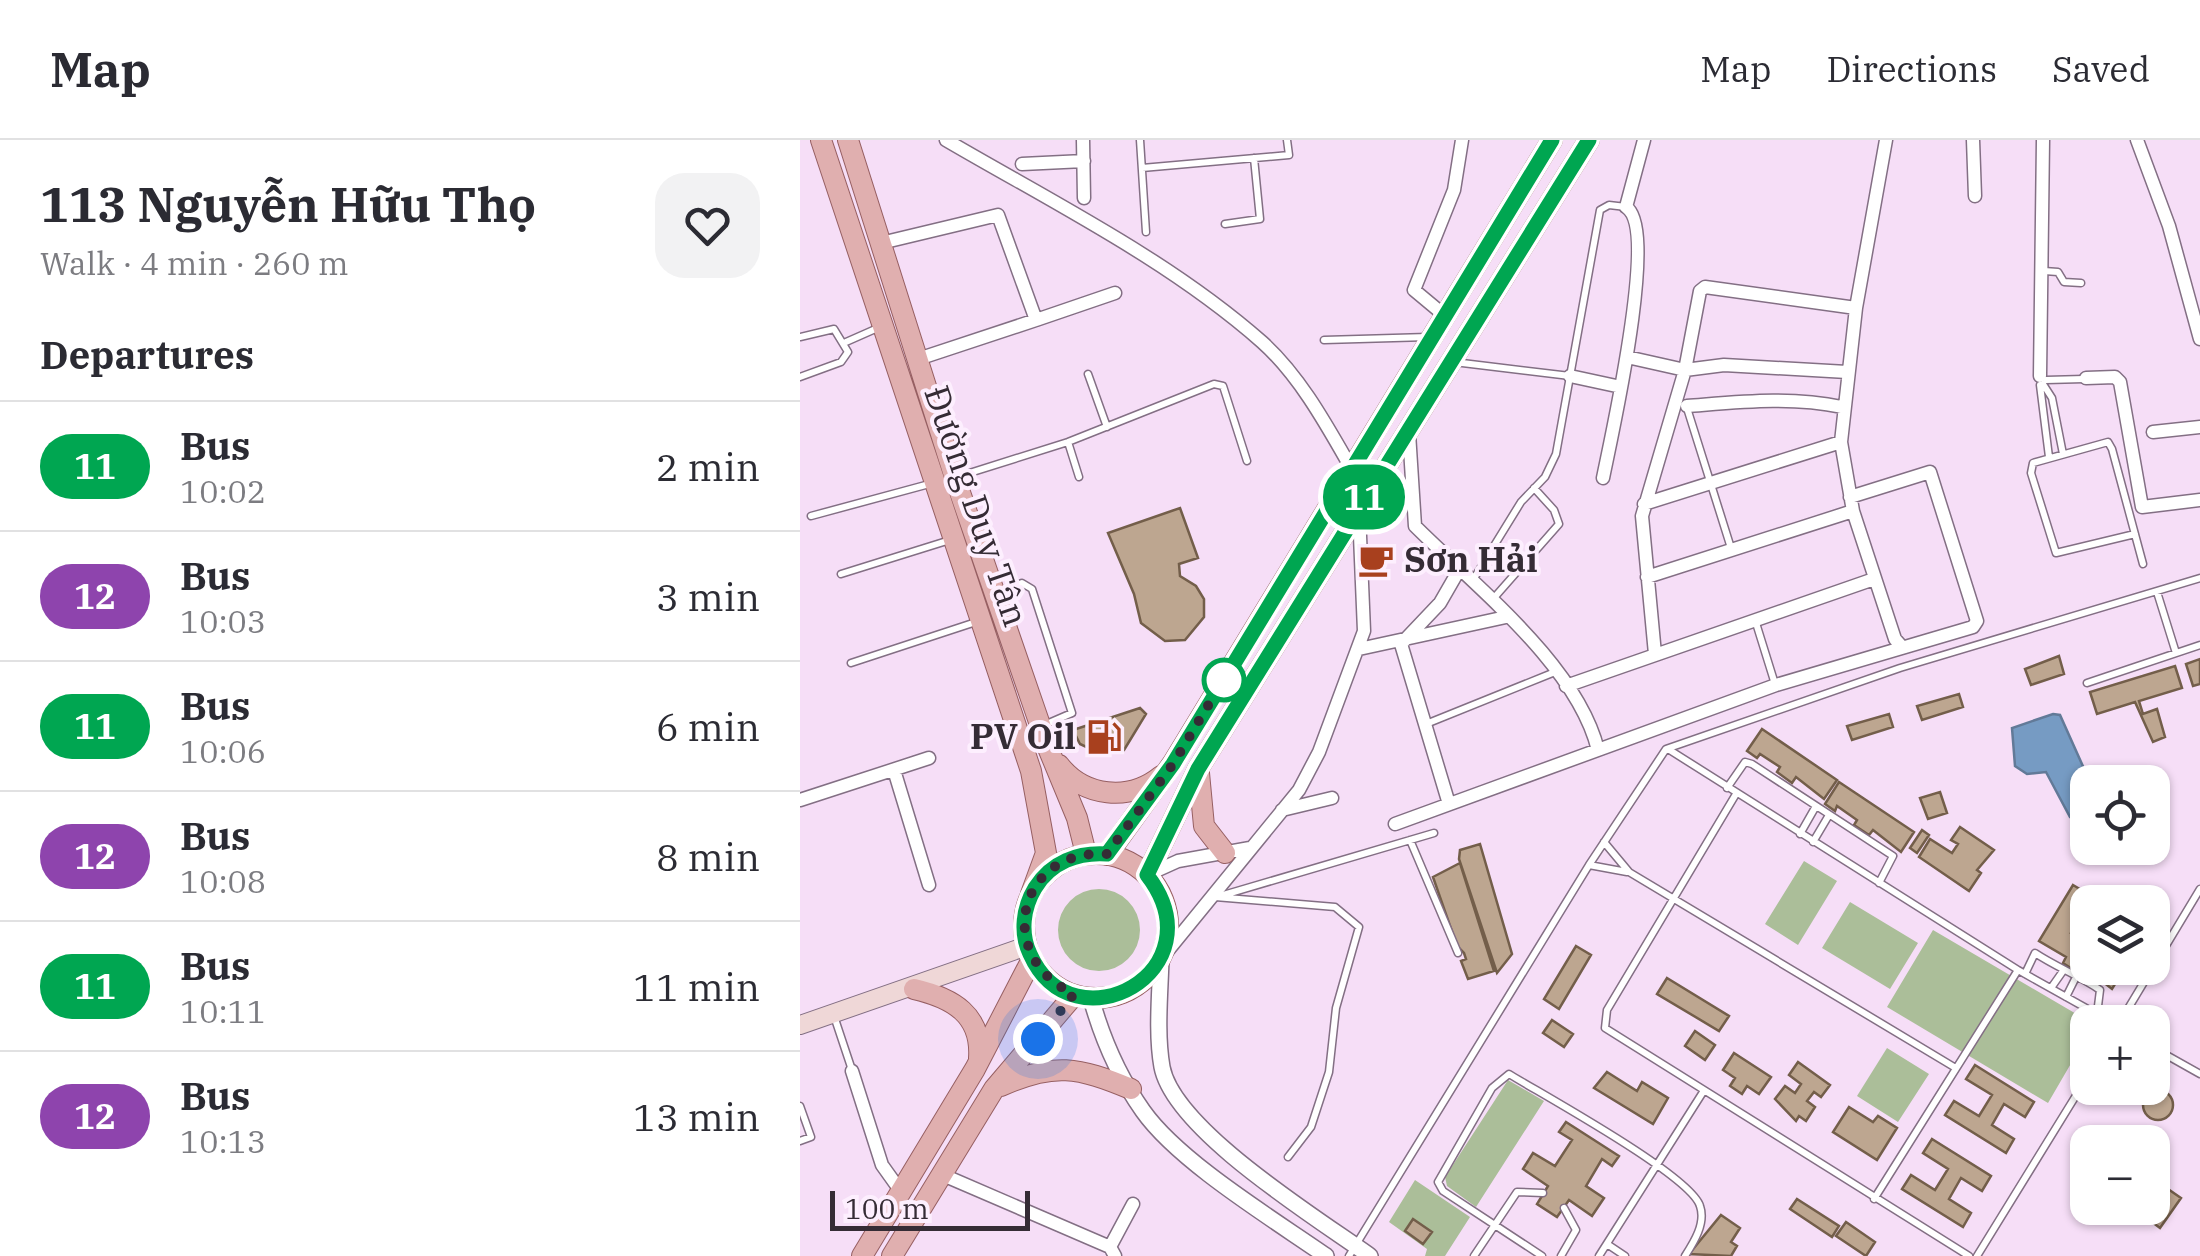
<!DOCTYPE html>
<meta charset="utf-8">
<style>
body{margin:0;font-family:"IBM Plex Serif",serif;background:#f2f2f3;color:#2b2b33;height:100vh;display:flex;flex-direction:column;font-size:38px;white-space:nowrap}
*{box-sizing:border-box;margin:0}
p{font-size:32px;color:#7c7c81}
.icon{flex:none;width:55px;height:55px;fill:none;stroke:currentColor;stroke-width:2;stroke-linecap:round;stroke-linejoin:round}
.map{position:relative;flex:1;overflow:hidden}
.panel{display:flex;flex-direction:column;background:#fff;width:800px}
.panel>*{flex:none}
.badge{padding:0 20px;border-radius:32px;font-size:35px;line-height:65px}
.tools{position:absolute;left:1270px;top:625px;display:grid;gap:20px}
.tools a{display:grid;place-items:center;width:100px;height:100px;border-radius:20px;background:#fff;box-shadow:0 2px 8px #0004;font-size:50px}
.scale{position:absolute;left:30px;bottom:25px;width:200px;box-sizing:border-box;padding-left:10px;border:5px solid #352c35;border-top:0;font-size:28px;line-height:35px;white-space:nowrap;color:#352c35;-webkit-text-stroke:8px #fdeffe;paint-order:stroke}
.you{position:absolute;width:50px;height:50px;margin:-25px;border:8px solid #fff;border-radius:50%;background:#1a73e8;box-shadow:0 0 0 15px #1a73e833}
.map>.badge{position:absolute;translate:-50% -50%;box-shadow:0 0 0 5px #fff}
h2{padding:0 40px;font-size:38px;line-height:90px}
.round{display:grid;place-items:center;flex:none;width:105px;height:105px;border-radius:30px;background:#f2f2f3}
.head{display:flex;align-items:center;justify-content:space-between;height:170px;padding:0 40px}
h1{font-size:48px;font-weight:700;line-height:75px}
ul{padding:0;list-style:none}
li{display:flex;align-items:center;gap:30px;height:130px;padding:0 40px;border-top:2px solid #e1e1e2}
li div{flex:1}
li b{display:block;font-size:38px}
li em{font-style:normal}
li .badge{min-width:110px;font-weight:700;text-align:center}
header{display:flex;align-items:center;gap:60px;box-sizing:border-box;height:140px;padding:0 50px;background:#fff;border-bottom:2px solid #e1e1e2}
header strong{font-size:48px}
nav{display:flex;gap:55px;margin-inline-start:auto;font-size:35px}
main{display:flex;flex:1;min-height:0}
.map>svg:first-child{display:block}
</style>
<header>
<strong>Map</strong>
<nav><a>Map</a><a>Directions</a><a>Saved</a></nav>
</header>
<main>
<section class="panel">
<div class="head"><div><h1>113 Nguyễn Hữu Thọ</h1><p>Walk · 4 min · 260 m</p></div><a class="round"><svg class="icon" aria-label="heart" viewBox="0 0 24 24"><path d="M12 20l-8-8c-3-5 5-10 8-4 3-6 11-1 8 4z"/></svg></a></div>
<h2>Departures</h2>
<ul>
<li><span class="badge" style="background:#00a651;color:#fff">11</span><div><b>Bus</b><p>10:02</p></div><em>2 min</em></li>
<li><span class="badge" style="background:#8e44ad;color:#fff">12</span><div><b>Bus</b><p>10:03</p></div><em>3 min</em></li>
<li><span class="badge" style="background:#00a651;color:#fff">11</span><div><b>Bus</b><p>10:06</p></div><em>6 min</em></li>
<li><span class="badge" style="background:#8e44ad;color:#fff">12</span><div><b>Bus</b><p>10:08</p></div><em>8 min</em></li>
<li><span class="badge" style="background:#00a651;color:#fff">11</span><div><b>Bus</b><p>10:11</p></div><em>11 min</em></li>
<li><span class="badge" style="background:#8e44ad;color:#fff">12</span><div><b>Bus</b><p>10:13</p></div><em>13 min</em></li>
</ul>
</section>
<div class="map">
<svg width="1400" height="1116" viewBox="0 0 1400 1116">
<rect width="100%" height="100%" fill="#f6def7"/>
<!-- green -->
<path fill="#abbe99" d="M1004,721l33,20 -39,64 -33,-21z
M258 790a41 41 0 1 1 82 0a41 41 0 1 1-82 0Z
M1050,762l68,41 -28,46 -68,-41z
M1133,790l157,92 -3,14 -39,67 -161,-96z
M1087,908l42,26 -31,48 -41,-26z
M708,940l36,21 -68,106 -29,-21 -2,-9z
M615,1040l55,37 -25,39h-20l2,-7 -38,-27z"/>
<!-- water -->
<path fill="#769bc3" stroke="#627a98" stroke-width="2.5" d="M1253,574l7,1 30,67 -3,39 -4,3 -13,-7 -24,-45 -19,2 -12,-8 -3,-38z"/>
<!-- building -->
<path fill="#bda690" stroke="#735e4a" stroke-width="2.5" d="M380,368l18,50 -19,6 1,12 16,10 8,13v18l-19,23 -20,1 -24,-18 -7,-29 -26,-61z
M1259,516l5,18 -33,11 -6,-16z
M1400,519v25l-7,2 -7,-22z
M1375,526l7,22 -43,13 4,13 14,-5 8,28 -12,5 -18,-40 -38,12 -7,-22z
M1159,554l4,13 -41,13 -5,-14z
M340,568l6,6 -22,36 -23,4 -21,-10 -7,-14z
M1089,574l4,13 -41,13 -5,-14z
M962,589l75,51 -13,19 -28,-22 -4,6 -15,-11 3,-5 -20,-13 -3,4 -10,-7z
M1039,642l75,50 -13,20 -28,-22 -4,5 -15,-10 3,-5 -20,-14 -2,5 -10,-7z
M1140,652l7,21 -19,6 -8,-21z
M1160,687l34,23 -17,20 4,3 -12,18 -50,-34 11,-18 22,14 6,-9 -7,-4z
M1122,690l7,5 -12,18 -7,-5z
M680,704l32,110 -15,19 -38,-114 1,-9z
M660,723l34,108 -26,8 -7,-18 5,-2 -2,-6 -7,-7 -24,-69z
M1273,745l20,12 -22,36 17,9v26h37l-13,21 -28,-22 -4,7 -17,-11 3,-6 -27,-16z
M776,806l15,9 -32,54 -15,-10z
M867,838l62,38 -10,15 -62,-37z
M752,880l21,14 -9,13 -21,-14z
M895,891l20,14 -10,15 -20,-14z
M934,913l37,24 -12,17 -12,-8 -5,8 -12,-8 5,-8 -12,-8z
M998,922l32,23 -9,12 -7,-5 -7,9 8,6 -9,14 -7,-5 -3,5 -21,-22 10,-13 10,7 6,-9 -12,-9z
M1175,925l59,37 -9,15 -21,-13 -12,21 22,14 -8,14 -61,-38 9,-14 25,15 13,-21 -26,-16z
M807,932l30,19 5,-9 26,16 -15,26 -59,-36z
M1343 965a15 15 0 1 1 30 0a15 15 0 1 1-30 0Z
M1049,967l24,15 5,-6 19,12 -20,32 -44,-28z
M766,982l53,34 -7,10 -10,-7 -16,27 18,12 -12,18 -23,-16 -12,17 -20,-13 11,-18 -25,-17 10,-16 22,13 17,-26 -13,-8z
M1132,999l59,37 -9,15 -21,-13 -12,21 22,14 -8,14 -61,-38 9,-14 24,15 13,-21 -25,-16z
M1368,1049l13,9 -21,30 -12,-9z
M997,1059l42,27 -7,11 -42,-28z
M921,1075l19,13 -9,14 6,4 -6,10 -42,-2z
M613,1079l19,13 -9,12 -18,-13z
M1046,1082l29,20 -9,14 -30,-20z"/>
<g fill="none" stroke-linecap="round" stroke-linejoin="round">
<defs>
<path id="service" d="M340,0l6,92
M342,28l147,-13 -2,-15
M425,84l35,-5 -6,-61
M1244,131l14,1 6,10 17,1
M0,197l34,-8 14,23 -7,10 -41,15
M524,200l104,-3
M46,202l34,-15
M654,222l116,14
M288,234l19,53
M1246,240l38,-1
M1243,244l9,14 11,56
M1240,245l9,72
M887,268l44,140
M268,302l11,35
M160,336l108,-34 146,-58 9,2 24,75
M11,376l122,-33
M1335,394l-79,19 -25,-80 2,-10 75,-21 4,7 31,115
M41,434l109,-34
M673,440l48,-78 24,-25 11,-23 44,-244 9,-5 17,2
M1357,452l19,61
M198,453l24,-10 10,6 40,124 -30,13
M693,459l66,-75 -5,-14 -20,-22
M956,483l19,61
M51,523l128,-42
M1287,543l113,-38
M626,584l129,-52
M868,609l350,221 93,52
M927,648l18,-26 7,2 141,92 -14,27
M936,654l-129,216 -2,18 364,228
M1000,694l16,-28
M610,700l48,113
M804,702l25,30 325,195
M1013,702l16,-27
M789,725l38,7
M420,756l214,-63
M415,757l120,10 24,20 -23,81 -7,64 -18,55 -23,30
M1225,834l10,-21c21,14 45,23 65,37l-3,24
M1251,848l12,-17
M1266,857l9,-18
M34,876l18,54
M1320,882l80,-133
M1352,907l48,27
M0,966l11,31 -11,4
M1074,1059l144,-229
M807,1104l18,12
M549,1116l240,-391 77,-116 234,-81 300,-90
M674,1116l43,-64 26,1
M742,1116l-99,-65 -5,-9 54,-94 17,-14c34,21 181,101 191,132 6,17 -6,36 -15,50
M761,1116l15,-26 -12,-22
M799,1116l104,-164
M1177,1116l111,-180"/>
<path id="minor" d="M146,0c106,62 223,120 316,202 37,33 64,82 88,124
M283,0l1,58
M1086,0l-30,168 -15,134 12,69 42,128 7,8
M1173,0l2,56
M1337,0l32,86 31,113
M222,24l62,-3
M81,103l117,-28 38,105 -118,39
M644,175l-30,-25 40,-100 8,-50
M236,180l79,-27
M827,217l58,13 39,-5 123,7
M770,236l51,11
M1240,236l3,-236
M1286,238l29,-1 5,5 22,125 58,-7
M887,266c52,-4 103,-10 155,1
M1353,292l47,-5
M609,293l6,93c61,61 162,139 183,224
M803,338c8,-40 56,-250 23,-271l18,-67
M844,364l197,-62
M847,437l206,-66
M603,502l37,-39 19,-33
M601,504l48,160
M559,509l147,-32
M855,514l-13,-138 43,-146 15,-79 5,-4 151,21
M766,546l308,-107
M94,630l35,115
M0,660l129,-42
M482,670l50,-12
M595,684l381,-139 197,-58 4,-6 -47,-149 -80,25
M347,735l31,-14 72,-13
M361,819l138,-169 20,-38 45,-121 -5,-119
M52,931l30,94 20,28
M143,1035l167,72 5,9
M310,1107l23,-43"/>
<path id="tertiary" d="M361,819c-1,35 -5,74 1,108 12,63 155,151 208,189
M291,858c11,40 28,79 52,113 36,51 130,108 183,145"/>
<path id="secondary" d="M0,885l227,-79"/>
<path id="primary" d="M21,0l210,631 15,82 -15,41
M48,0l107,338 93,270 29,70 9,36
M259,625c25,32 70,37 102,11
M399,633l5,53 21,27
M224 786a72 72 0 1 1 144 0a72 72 0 1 1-144 0Z
M307,715l66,-92 379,-623
M347,735l51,-106 391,-629
M114,849c39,9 68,26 65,69
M201,946c53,-24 77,-19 130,3
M62,1116l113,-187 57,-110
M92,1116l102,-167 80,-94"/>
</defs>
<!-- service casing -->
<use href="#service" stroke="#836f84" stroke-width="9"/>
<!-- minor casing -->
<use href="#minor" stroke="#836f84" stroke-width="15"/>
<!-- tertiary casing -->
<use href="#tertiary" stroke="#836f84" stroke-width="18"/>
<!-- secondary casing -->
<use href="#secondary" stroke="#836f84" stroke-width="20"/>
<!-- primary casing -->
<use href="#primary" stroke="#965f62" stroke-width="22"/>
<!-- service -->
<use href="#service" stroke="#fff" stroke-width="6"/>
<!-- minor -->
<use href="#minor" stroke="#fff" stroke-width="12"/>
<!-- tertiary -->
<use href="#tertiary" stroke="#fff" stroke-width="15"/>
<!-- secondary -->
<use href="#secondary" stroke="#efd7d7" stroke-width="18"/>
<!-- primary -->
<use href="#primary" stroke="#e0afaf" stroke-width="20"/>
</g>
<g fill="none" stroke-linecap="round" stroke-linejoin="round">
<defs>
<path id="line" d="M752,0l-379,624 -66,90c-29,-2 -56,8 -72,34 -12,20 -15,45 -5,66 43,97 191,17 117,-79l51,-106 391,-629"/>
</defs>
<!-- line casing -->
<use href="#line" stroke="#fff" stroke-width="22"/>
<!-- line -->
<use href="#line" stroke="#00a651" stroke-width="15"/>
<!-- walk -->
<path stroke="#352c35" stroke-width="10" stroke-dasharray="0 18" d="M238,899l36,-45c-81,-37 -57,-146 33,-140l66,-90 60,-100 -9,16"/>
</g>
<!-- icons -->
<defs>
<symbol id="cafe-bare" viewBox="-9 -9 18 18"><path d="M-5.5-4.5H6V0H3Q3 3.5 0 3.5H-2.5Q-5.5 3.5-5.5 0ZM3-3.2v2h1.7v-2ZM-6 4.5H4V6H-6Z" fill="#a8401e" stroke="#fdeffe" stroke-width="2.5" paint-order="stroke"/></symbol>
<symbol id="fuel-bare" viewBox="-9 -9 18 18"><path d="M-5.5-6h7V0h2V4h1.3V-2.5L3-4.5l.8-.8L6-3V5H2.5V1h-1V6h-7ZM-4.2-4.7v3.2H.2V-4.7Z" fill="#a8401e" stroke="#fdeffe" stroke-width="2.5" paint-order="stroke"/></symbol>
</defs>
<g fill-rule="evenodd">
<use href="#cafe-bare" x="551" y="395" width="50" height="50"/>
<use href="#fuel-bare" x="279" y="572" width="50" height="50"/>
</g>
<!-- markers -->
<circle fill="#fff" stroke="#00a651" stroke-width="5" cx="424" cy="540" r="20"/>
<g text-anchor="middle" stroke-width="8" stroke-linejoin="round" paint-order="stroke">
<!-- street labels -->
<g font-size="35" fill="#352c35" stroke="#fdeffe">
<text transform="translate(176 366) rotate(71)" y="12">Đường Duy Tân</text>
</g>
<!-- poi labels -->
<g font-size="35" font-weight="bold" fill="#352c35" stroke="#fdeffe" text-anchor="start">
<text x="604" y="432">Sơn Hải</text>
<text x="276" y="609" text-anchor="end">PV Oil</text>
</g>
</g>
</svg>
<div class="tools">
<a><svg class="icon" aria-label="locate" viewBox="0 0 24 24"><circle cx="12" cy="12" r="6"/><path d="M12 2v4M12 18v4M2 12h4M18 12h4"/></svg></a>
<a><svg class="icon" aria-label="layers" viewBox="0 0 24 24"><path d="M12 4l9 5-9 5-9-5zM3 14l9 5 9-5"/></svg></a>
<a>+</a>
<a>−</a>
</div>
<div class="scale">100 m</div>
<div class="you" style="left:238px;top:899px"></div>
<b class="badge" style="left:564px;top:357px;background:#00a651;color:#fff">11</b>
</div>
</main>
